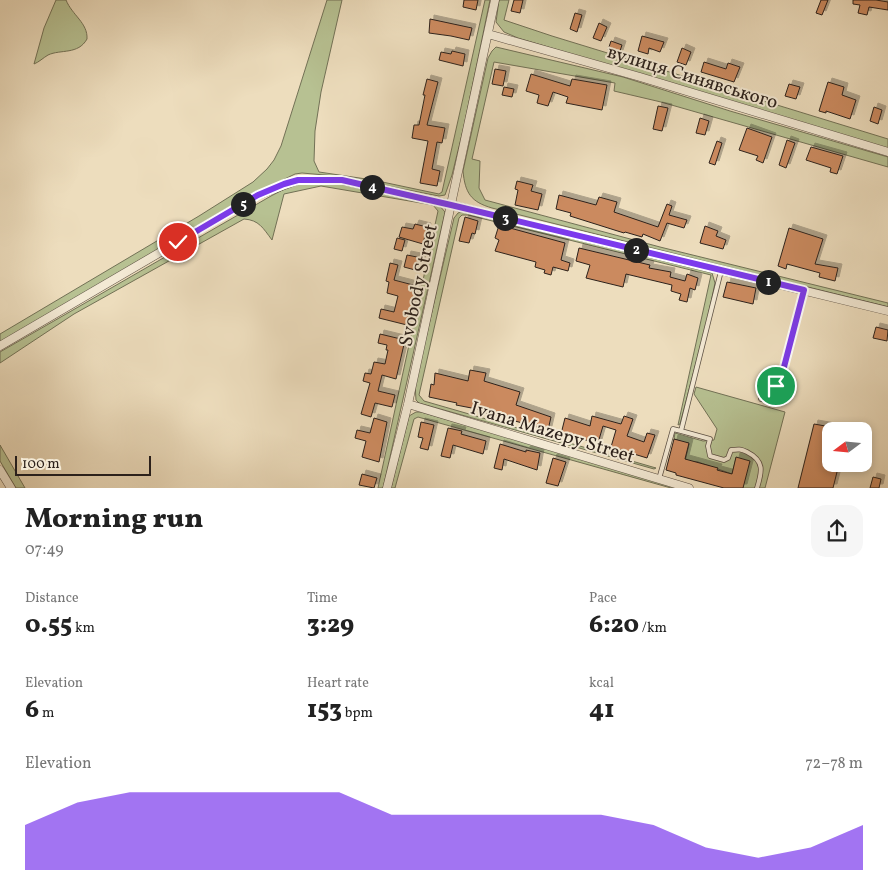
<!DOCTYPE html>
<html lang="en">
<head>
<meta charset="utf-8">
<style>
	:root { --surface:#fff; --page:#f6f6f6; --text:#222; --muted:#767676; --accent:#7c3aed }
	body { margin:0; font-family:Vollkorn,serif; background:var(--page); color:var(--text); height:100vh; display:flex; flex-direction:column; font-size:19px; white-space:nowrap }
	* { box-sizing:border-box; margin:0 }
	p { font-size:16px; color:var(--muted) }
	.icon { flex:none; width:28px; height:28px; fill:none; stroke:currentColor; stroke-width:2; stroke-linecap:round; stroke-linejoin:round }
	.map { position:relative; height:488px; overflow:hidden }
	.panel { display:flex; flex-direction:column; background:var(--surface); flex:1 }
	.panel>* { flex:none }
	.needle { width:32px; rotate:254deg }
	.controls { position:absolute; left:822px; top:422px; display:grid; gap:10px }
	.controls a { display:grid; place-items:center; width:50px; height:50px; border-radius:10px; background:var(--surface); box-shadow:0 2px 8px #0003; font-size:25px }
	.scale { position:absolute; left:15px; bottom:12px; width:136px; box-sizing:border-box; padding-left:5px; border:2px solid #2c211b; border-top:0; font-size:14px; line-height:18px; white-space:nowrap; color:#2c211b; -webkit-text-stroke:4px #f3e9d4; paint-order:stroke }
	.pin { position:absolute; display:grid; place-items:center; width:42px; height:42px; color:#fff; margin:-21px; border:2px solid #fff; border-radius:50%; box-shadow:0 1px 5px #0007 }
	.km { position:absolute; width:25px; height:25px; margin:-12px; border-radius:50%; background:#222; color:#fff; font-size:14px; line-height:25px; text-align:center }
	.round { display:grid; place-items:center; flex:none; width:52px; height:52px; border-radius:15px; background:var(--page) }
	.head { display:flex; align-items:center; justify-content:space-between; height:85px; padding:0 25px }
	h1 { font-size:28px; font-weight:800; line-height:38px }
	.stats { display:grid; grid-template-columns:repeat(3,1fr); gap:8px; height:85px; padding:5px 25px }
	.stats div { display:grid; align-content:center }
	.stats b { font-size:25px; font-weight:800 }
	.stats small { font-size:14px; font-weight:400 }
	.stats p { font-size:14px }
	.chart { height:140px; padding:10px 25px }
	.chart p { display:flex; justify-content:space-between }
	.chart svg { width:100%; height:90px; margin-top:5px; fill:var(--accent); opacity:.7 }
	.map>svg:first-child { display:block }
	.green { fill:#b7c192; stroke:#727156 }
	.building { fill:#cb8a5f; stroke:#2c211b; filter:url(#shadow) }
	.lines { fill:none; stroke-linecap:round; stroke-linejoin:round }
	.service-casing { stroke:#5c5044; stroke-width:5.5 }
	.minor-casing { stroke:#5c5044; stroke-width:9 }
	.service { stroke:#f3e9d4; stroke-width:4 }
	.minor { stroke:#f3e9d4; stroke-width:8 }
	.route-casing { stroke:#fff; stroke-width:10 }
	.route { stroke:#7c3aed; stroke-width:6 }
	.labels { text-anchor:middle; stroke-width:4; stroke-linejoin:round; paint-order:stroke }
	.street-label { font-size:19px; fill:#2c211b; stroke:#f3e9d4 }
</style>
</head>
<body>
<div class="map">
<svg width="888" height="488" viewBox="0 0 888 488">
	<defs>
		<filter id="shadow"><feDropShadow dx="4" dy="-4" stdDeviation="0" flood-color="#0004"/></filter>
	</defs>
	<rect width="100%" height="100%" fill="#edddbd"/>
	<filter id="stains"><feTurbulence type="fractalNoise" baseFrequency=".004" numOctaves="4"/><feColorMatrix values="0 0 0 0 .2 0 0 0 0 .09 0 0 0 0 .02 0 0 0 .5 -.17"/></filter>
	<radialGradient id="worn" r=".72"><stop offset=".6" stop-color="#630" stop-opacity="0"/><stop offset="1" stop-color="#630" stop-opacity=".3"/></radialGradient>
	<path class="green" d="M 56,0 L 66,0 C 72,15 88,23 87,39 C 78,55 61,49 48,55 C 43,58 39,62 34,64 L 44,28 Z
		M 327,0 L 342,0 L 321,92 L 315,131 L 314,161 L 319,172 L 373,180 L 439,194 L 442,192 L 485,0 L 490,0 L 464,126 L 452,175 L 445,195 L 439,196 L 336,176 L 302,173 L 295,174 L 256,193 L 0,342 L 0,334 L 199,216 L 253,182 L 267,169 L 274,160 L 281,146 Z
		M 499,0 L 509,0 L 504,20 L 552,36 L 888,139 L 888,149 L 518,38 L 504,32 L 496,22 Z
		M 496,47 L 623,77 L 730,111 L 888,157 L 888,167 L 661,102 L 614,91 L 615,83 L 494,62 L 472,159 L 480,161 L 479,188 L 485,200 L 660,247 L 888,303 L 888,307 L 492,208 C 471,202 465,193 463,171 L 488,58 L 492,51 Z
		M 314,182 L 339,184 L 434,202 L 439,205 L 445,212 L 383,488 L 378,488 L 438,211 L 433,205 L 321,186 L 284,194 L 272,240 C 263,228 259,220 244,219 L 74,314 L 0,363 L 0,352 L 271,196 L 294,184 Z
		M 463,211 L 712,273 L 715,283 L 707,321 L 680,424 L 678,425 L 711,275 L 468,215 L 462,215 L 459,218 L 419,395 L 424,401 L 656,468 L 654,469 L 419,403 L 416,400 L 415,384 L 454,218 L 458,213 Z
		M 696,387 L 785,412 L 765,488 L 743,488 L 736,458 L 732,474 L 698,462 L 685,461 L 689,444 L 674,439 L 675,433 L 703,441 L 714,440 L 717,429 L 694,394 Z
		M 416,412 L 421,412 L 683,488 L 671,488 L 418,417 L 414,419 L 395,488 L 391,488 L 409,416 Z
		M 0,445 L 25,488 L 16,488 L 0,461 Z"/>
	<path class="building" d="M 464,0 L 478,0 L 476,10 L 463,7 Z
		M 514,0 L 523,0 L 520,13 L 511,11 Z
		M 821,0 L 828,0 L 822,15 L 816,13 Z
		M 853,0 L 876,0 L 888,2 L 888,10 L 869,7 L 867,15 L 858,13 L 860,5 L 853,4 Z
		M 575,13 L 582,15 L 577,32 L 570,29 Z
		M 430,19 L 472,28 L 469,40 L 451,36 L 429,33 Z
		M 599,23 L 607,27 L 601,41 L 593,38 Z
		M 642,36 L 664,42 L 660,52 L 649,48 L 648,54 L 638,51 Z
		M 611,41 L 622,45 L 619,54 L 608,50 Z
		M 682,48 L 691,52 L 686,65 L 677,62 Z
		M 452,51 L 465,54 L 463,66 L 439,60 L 441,52 L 451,54 Z
		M 704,62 L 726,69 L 728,63 L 740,67 L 734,82 L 701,72 Z
		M 495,69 L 506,71 L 503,86 L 492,84 Z
		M 531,74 L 570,86 L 572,79 L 607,85 L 602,110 L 566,103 L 568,97 L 553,92 L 548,106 L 537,103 L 539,95 L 526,91 Z
		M 427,79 L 438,82 L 427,125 L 445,128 L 442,143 L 437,142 L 432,169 L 440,171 L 437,186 L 420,183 L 428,141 L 412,138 L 414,125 L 419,125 L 425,95 L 423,95 Z
		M 828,82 L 844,87 L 842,95 L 856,100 L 850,119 L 826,111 L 826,113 L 819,111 Z
		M 789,84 L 800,87 L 796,99 L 785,96 Z
		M 504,87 L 514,89 L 512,97 L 502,95 Z
		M 658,106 L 668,108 L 662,131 L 653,129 Z
		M 874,107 L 882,110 L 878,124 L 870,121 Z
		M 700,118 L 709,121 L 705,135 L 696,133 Z
		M 747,128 L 772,137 L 763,163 L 756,160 L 758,156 L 739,150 Z
		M 787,140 L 795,143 L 786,168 L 779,165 Z
		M 717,141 L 722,143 L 715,165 L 709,163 Z
		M 811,147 L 843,156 L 837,174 L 830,172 L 831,168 L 806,160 Z
		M 517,181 L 533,185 L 531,191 L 542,194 L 538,210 L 515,205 L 518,190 L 515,189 Z
		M 559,195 L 596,205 L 599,197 L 617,202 L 614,212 L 658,227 L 667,204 L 672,206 L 669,215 L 687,220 L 684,228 L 667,223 L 660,241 L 643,234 L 642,237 L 625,232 L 624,233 L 570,216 L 571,213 L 556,209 Z
		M 465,217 L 478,221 L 475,234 L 472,233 L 469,243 L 459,241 Z
		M 415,224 L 427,227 L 423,244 L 399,237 L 402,227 L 413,229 Z
		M 499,225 L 565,243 L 561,260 L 570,263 L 568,271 L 553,267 L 551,275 L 544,273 L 545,270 L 535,267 L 536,262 L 495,251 L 499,240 L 495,238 Z
		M 705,226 L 718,231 L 716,236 L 726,240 L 723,249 L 700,243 Z
		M 789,228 L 823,239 L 815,264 L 838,268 L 835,281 L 819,277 L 820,273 L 787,264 L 786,269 L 778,266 Z
		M 397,238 L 405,240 L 402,251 L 394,249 Z
		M 579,248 L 650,265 L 649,268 L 671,272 L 670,277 L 685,281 L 687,274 L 698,278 L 695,290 L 690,288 L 687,302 L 679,300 L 681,294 L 671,291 L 672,285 L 626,274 L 623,287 L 586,278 L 590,265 L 576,261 Z
		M 407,255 L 422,258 L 419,271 L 404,267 Z
		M 390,263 L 398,265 L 394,280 L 417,286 L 407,325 L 379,318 L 381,309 L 394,312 L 398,296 L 387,293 L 389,282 L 386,281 Z
		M 727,282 L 756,288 L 753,304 L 723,297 Z
		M 876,327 L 888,330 L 887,341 L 873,338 Z
		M 380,334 L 405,340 L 396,379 L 382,375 L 378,391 L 395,395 L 392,407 L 375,403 L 371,417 L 361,414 L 370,383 L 363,381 L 365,373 L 371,374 L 374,362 L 385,364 L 388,350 L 386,350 L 387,345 L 378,343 Z
		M 470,370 L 486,373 L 484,381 L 520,392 L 516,405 L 551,417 L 548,430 L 482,412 L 482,410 L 456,405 L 457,403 L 429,397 L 431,384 L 434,385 L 435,373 L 468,381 Z
		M 592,416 L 621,424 L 624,416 L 633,419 L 627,436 L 644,442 L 647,433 L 655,435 L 647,458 L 611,447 L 616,430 L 603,426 L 598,443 L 561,434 L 565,418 L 590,426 Z
		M 374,418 L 387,422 L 379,462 L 362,457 L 366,441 L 355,438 L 357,430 L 370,433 Z
		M 421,422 L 434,425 L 428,450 L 420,448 L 423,438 L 418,437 Z
		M 814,424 L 831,427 L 831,464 L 839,464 L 833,488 L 798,488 Z
		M 448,428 L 462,431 L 461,434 L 486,441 L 483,454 L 453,445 L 450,458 L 441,456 Z
		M 674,439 L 689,443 L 685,459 L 718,468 L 717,470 L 732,474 L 736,457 L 750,461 L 743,488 L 724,488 L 676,475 L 676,473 L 666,470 Z
		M 500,444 L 526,452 L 526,450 L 540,453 L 537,470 L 504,459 L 502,470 L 494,468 Z
		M 553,458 L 566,462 L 558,486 L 546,483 Z
		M 362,474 L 377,478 L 374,488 L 359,485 Z
		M 873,477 L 881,479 L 879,488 L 870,488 Z"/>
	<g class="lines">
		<g class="service-casing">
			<path id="service" d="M 761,399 C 767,396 772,392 776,386 C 789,366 798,315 803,291
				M 681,431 L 710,439 L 708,446 L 710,456 L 724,460 L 728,458 L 731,450 C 739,449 741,449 747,452 C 765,461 762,472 757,488
				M 659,479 L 673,429 L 681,431 L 721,271"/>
		</g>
		<g class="minor-casing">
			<path id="minor" d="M 488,34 L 640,77 L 888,152
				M 0,346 L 258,195 L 298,180 L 342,180 L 451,205 L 888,311
				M 408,404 L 689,488
				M 0,470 L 11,488
				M 387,488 L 408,404 L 495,0"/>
		</g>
		<use href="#service" class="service"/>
		<use href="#minor" class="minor"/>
	</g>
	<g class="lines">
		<g class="route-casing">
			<path id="route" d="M 178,242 L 258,195 L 284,184 L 298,180 L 342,180 L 451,205 L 804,290 L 784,367 L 776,386"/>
		</g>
		<use href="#route" class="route"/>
	</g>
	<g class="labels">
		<g class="street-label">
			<text transform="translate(693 76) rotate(17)" y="7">вулиця Синявського</text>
			<text transform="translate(417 285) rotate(-78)" y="7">Svobody Street</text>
			<text transform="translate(553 431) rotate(17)" y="7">Ivana Mazepy Street</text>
		</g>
	</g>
	<rect width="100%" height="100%" filter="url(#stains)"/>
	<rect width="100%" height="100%" fill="url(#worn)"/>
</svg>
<div class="controls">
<a><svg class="needle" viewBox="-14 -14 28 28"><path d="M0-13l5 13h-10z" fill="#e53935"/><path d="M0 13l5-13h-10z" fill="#767676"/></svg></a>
</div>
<div class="scale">100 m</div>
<div class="pin" style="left:776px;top:386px;background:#1e9e55"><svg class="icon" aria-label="arrive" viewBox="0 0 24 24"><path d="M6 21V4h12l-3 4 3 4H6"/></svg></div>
<div class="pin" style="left:178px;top:242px;background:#d93025"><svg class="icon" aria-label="check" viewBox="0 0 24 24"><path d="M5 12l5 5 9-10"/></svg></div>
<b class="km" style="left:768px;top:282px">1</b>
<b class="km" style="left:636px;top:250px">2</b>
<b class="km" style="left:505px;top:218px">3</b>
<b class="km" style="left:372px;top:187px">4</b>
<b class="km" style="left:243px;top:204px">5</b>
</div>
<section class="panel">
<div class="head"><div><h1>Morning run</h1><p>07:49</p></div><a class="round"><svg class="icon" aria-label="share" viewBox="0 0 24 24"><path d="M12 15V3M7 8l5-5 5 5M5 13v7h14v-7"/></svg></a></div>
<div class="stats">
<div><p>Distance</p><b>0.55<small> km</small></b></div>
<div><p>Time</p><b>3:29</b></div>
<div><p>Pace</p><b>6:20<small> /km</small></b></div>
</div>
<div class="stats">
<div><p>Elevation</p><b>6<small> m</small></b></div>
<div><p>Heart rate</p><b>153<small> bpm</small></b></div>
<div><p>kcal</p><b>41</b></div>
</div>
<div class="chart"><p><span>Elevation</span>72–78 m</p>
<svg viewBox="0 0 160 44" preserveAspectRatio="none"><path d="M0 44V22L10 11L20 6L30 6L40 6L50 6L60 6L70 17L80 17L90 17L100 17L110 17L120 22L130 33L140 38L150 33L160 22V44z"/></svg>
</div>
</section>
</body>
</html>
